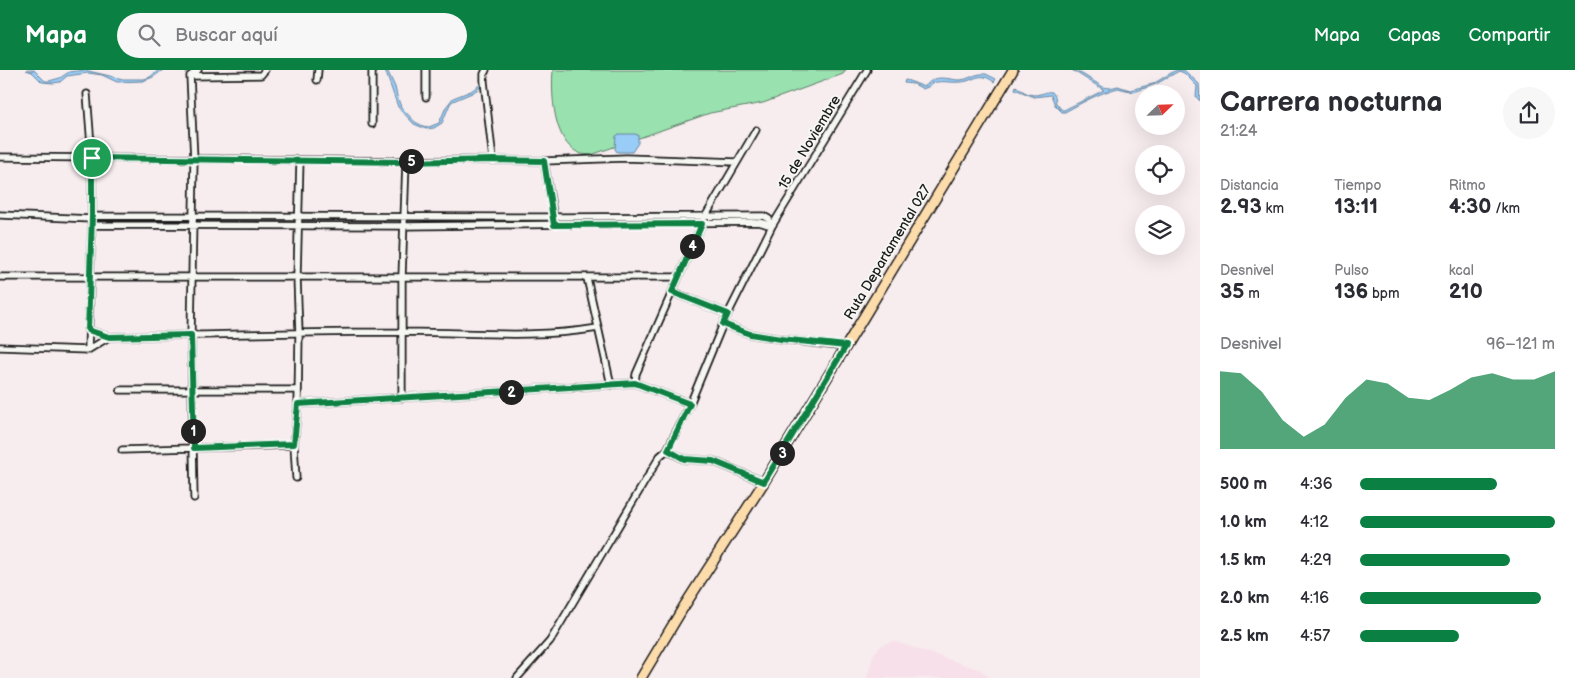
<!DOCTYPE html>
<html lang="es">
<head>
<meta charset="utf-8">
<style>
	:root { --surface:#fff; --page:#f7f7f7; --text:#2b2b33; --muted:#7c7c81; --accent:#0b8043 }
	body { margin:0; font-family:"Balsamiq Sans",sans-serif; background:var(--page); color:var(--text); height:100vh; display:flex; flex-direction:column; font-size:19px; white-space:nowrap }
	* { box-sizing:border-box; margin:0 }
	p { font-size:16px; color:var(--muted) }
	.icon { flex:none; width:28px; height:28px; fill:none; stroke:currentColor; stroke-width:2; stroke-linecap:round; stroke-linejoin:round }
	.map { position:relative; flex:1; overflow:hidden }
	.drawer { display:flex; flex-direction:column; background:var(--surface); width:375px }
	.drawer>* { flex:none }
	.needle { width:32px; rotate:67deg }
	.fabs { position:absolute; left:1135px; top:15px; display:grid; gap:10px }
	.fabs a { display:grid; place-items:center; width:50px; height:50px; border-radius:50%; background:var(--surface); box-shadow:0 5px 20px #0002; font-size:25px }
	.pin { position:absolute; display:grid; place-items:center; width:42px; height:42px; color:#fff; margin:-21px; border:2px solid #fff; border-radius:50%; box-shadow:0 1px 5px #0007 }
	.km { position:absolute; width:25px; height:25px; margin:-12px; border-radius:50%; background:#222; color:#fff; font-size:14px; line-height:25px; text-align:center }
	.round { display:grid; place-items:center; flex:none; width:52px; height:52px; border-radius:26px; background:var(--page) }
	.headline { display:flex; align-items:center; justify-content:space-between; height:85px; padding:0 20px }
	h1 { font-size:28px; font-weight:700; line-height:38px }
	.stats { display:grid; grid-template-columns:repeat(3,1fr); gap:8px; height:85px; padding:5px 20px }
	.stats div { display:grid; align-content:center }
	.stats b { font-size:21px; font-weight:700 }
	.stats small { font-size:14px; font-weight:400 }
	.stats p { font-size:14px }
	.chart { height:140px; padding:10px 20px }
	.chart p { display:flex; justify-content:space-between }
	.chart svg { width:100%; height:90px; margin-top:5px; fill:var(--accent); opacity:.7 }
	ul { padding:0 20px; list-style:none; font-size:16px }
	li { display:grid; grid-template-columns:80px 60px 1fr; align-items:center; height:38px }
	li i { height:12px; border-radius:6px; background:var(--accent) }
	header { display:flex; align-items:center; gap:30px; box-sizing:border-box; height:70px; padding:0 25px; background:var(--accent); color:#fff }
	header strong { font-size:24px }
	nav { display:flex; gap:28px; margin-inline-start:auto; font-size:18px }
	.search { width:350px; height:45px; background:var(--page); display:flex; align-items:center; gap:12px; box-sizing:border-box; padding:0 18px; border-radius:28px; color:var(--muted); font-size:19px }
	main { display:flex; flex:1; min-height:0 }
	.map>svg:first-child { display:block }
	.built { fill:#f8e0ea }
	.green { fill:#99e1af; stroke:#5a7e66 }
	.water { fill:#99ccf6; stroke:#67869f }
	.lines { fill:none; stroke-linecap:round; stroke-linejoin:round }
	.minor-casing { stroke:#1c1c1c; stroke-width:9 }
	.primary-casing { stroke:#1c1c1c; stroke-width:12 }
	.minor { stroke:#f6f6f2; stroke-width:5.5 }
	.primary { stroke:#fddcac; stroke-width:9 }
	.route-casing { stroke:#fff; stroke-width:10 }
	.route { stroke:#0b8043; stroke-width:6 }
	.labels { text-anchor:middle; stroke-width:4; stroke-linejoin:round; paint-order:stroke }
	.street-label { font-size:14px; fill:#1c1c1c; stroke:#f6f6f2 }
</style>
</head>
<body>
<header>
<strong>Mapa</strong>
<div class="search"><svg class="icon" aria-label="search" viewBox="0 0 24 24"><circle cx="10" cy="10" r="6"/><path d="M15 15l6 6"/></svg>Buscar aquí</div>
<nav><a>Mapa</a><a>Capas</a><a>Compartir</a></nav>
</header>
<main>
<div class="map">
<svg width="1200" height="608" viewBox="0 0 1200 608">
	<rect width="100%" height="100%" fill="#f7ecee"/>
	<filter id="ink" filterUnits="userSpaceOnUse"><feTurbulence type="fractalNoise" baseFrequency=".02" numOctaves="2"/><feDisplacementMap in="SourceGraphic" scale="10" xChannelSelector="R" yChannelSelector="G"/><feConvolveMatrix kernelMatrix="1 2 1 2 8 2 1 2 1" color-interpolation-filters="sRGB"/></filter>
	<g filter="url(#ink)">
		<path class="built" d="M 893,571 L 981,600 L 990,608 L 867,608 L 874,583 L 882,575 Z"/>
		<path class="green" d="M 553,0 L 846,0 L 843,4 L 763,33 L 710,43 L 591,85 C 587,84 582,85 579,83 C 553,72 551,23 553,0 Z"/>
		<path class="water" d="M 26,0 L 34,0 L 45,11 L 49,11 L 60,8 L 69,2 L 84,0 L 123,9 L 144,9 L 150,7 L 159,0 L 163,0 L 153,7 L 143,11 L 117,12 L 102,5 L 88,3 L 67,6 L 60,12 L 53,13 L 42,12 L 32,2 Z
			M 385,0 L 387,0 L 395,17 L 397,26 L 401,37 L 415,52 L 423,56 L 429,57 L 439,53 L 446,37 L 453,28 L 471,21 L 481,14 L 481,17 L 472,23 L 453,31 L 450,34 L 442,53 L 434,58 L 426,59 L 414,54 L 398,37 Z
			M 1072,0 L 1082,4 L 1103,17 L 1110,18 L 1118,16 L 1130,20 L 1153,14 L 1176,0 L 1184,0 L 1199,14 L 1200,31 L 1196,27 L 1197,16 L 1184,3 L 1179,1 L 1156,14 L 1134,22 L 1118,18 C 1097,24 1085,31 1065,42 L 1062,42 L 1055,35 L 1051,25 L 1034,27 L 1015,19 L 1016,16 C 1023,22 1031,27 1040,24 C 1046,23 1047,21 1052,22 L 1055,26 L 1056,33 L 1062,40 L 1064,40 L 1104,20 Z
			M 980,4 L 986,4 L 996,9 L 994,12 C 979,0 974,12 960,12 C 949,13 943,10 932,13 L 930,16 L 923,19 L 914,14 L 904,13 L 905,10 C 912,11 919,16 925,16 C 927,15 929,12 931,11 C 939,5 951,10 960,10 C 967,10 973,5 980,4 Z
			M 635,64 L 638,65 L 638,73 L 632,82 L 617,82 L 615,79 L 616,66 L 619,64 Z"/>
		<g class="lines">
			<g class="minor-casing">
				<path id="minor" d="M 372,0 L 372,54
					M 486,0 L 484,4 L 484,11 L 493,90
					M 190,6 L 261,5 L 265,0
					M 317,10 L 318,0
					M 87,24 L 92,88 L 92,146 L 88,280 L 109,267
					M 426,27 L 426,0
					M 0,87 L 406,91 L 493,90 L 544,91 L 554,149
					M 544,91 L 626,88 L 737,92
					M 0,145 L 92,149
					M 92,146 L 554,147 L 764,146 L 769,149 L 772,156
					M 92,155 L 404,156 L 759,152 L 772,156
					M 0,207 L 678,207
					M 587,208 L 611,315
					M 672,222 L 728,244
					M 723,254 L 690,334 L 667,380 L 684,389 L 713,391 L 764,412
					M 88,260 L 109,267 C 207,265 304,262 401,262 C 467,262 533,269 598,258
					M 0,277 L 88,280
					M 846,277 L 781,269 L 750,264 L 723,254 L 772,156 L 867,0
					M 635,313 L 636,304 L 705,147 L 756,60
					M 120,320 L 298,320
					M 402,328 L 402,207 L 406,91
					M 298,334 L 635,313 L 690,334
					M 294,375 L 296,408
					M 122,380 L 294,375 L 298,334 L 299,263 L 297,207 L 300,90
					M 194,428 L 191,265 L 194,89 L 190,6 L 198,0
					M 517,608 L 550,571 L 660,386 L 667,380"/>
			</g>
			<g class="primary-casing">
				<path id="primary" d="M 641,608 L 683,538 L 764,412 L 1013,0"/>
			</g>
			<use href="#minor" class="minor"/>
			<use href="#primary" class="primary"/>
		</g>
	</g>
	<g class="lines" filter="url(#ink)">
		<g class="route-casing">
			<path id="route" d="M 92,88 L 406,92 L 493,90 L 544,91 L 554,155 L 702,154 L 672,222 L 728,244 L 723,254 L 750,264 L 781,269 L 846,276 L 764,412 L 713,391 L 684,389 L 668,380 L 690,334 L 635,313 L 298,334 L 294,374 L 194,378 L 191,265 L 109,267 L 88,260 L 92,146 Z"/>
		</g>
		<use href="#route" class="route"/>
	</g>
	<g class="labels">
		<g class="street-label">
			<text transform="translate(809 72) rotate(-59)" y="5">15 de Noviembre</text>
			<text transform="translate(887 182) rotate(-59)" y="5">Ruta Departamental 027</text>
		</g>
	</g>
</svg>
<div class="fabs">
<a><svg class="needle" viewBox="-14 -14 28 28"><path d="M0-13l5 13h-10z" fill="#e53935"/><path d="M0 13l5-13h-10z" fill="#7c7c81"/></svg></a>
<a><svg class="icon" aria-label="locate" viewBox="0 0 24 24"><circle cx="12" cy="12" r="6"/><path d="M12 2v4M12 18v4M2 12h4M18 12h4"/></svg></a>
<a><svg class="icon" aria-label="layers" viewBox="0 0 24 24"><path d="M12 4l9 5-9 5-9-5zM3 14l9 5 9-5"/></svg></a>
</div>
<div class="pin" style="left:92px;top:88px;background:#1e9e55"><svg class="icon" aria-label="arrive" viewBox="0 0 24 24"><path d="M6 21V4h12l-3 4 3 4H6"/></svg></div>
<b class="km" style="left:193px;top:361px">1</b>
<b class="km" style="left:511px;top:322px">2</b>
<b class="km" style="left:782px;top:383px">3</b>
<b class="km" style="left:692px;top:176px">4</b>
<b class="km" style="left:411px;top:91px">5</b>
</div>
<section class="drawer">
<div class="headline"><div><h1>Carrera nocturna</h1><p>21:24</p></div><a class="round"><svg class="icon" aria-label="share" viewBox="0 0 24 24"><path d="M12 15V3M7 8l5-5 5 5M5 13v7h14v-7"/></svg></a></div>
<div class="stats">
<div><p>Distancia</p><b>2.93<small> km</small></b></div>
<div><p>Tiempo</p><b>13:11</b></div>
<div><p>Ritmo</p><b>4:30<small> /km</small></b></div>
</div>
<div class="stats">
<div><p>Desnivel</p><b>35<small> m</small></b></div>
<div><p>Pulso</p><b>136<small> bpm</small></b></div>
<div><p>kcal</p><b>210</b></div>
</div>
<div class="chart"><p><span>Desnivel</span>96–121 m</p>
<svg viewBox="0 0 160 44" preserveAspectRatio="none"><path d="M0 44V6L10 7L20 16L30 30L40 38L50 32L60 19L70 10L80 12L90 19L100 20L110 15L120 9L130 7L140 10L150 10L160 6V44z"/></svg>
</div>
<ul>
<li><b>500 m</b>4:36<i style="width:70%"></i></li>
<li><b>1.0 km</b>4:12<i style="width:100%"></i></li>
<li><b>1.5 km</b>4:29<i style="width:77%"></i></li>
<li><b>2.0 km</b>4:16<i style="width:93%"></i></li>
<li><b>2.5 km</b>4:57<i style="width:51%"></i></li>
</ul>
</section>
</main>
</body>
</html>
